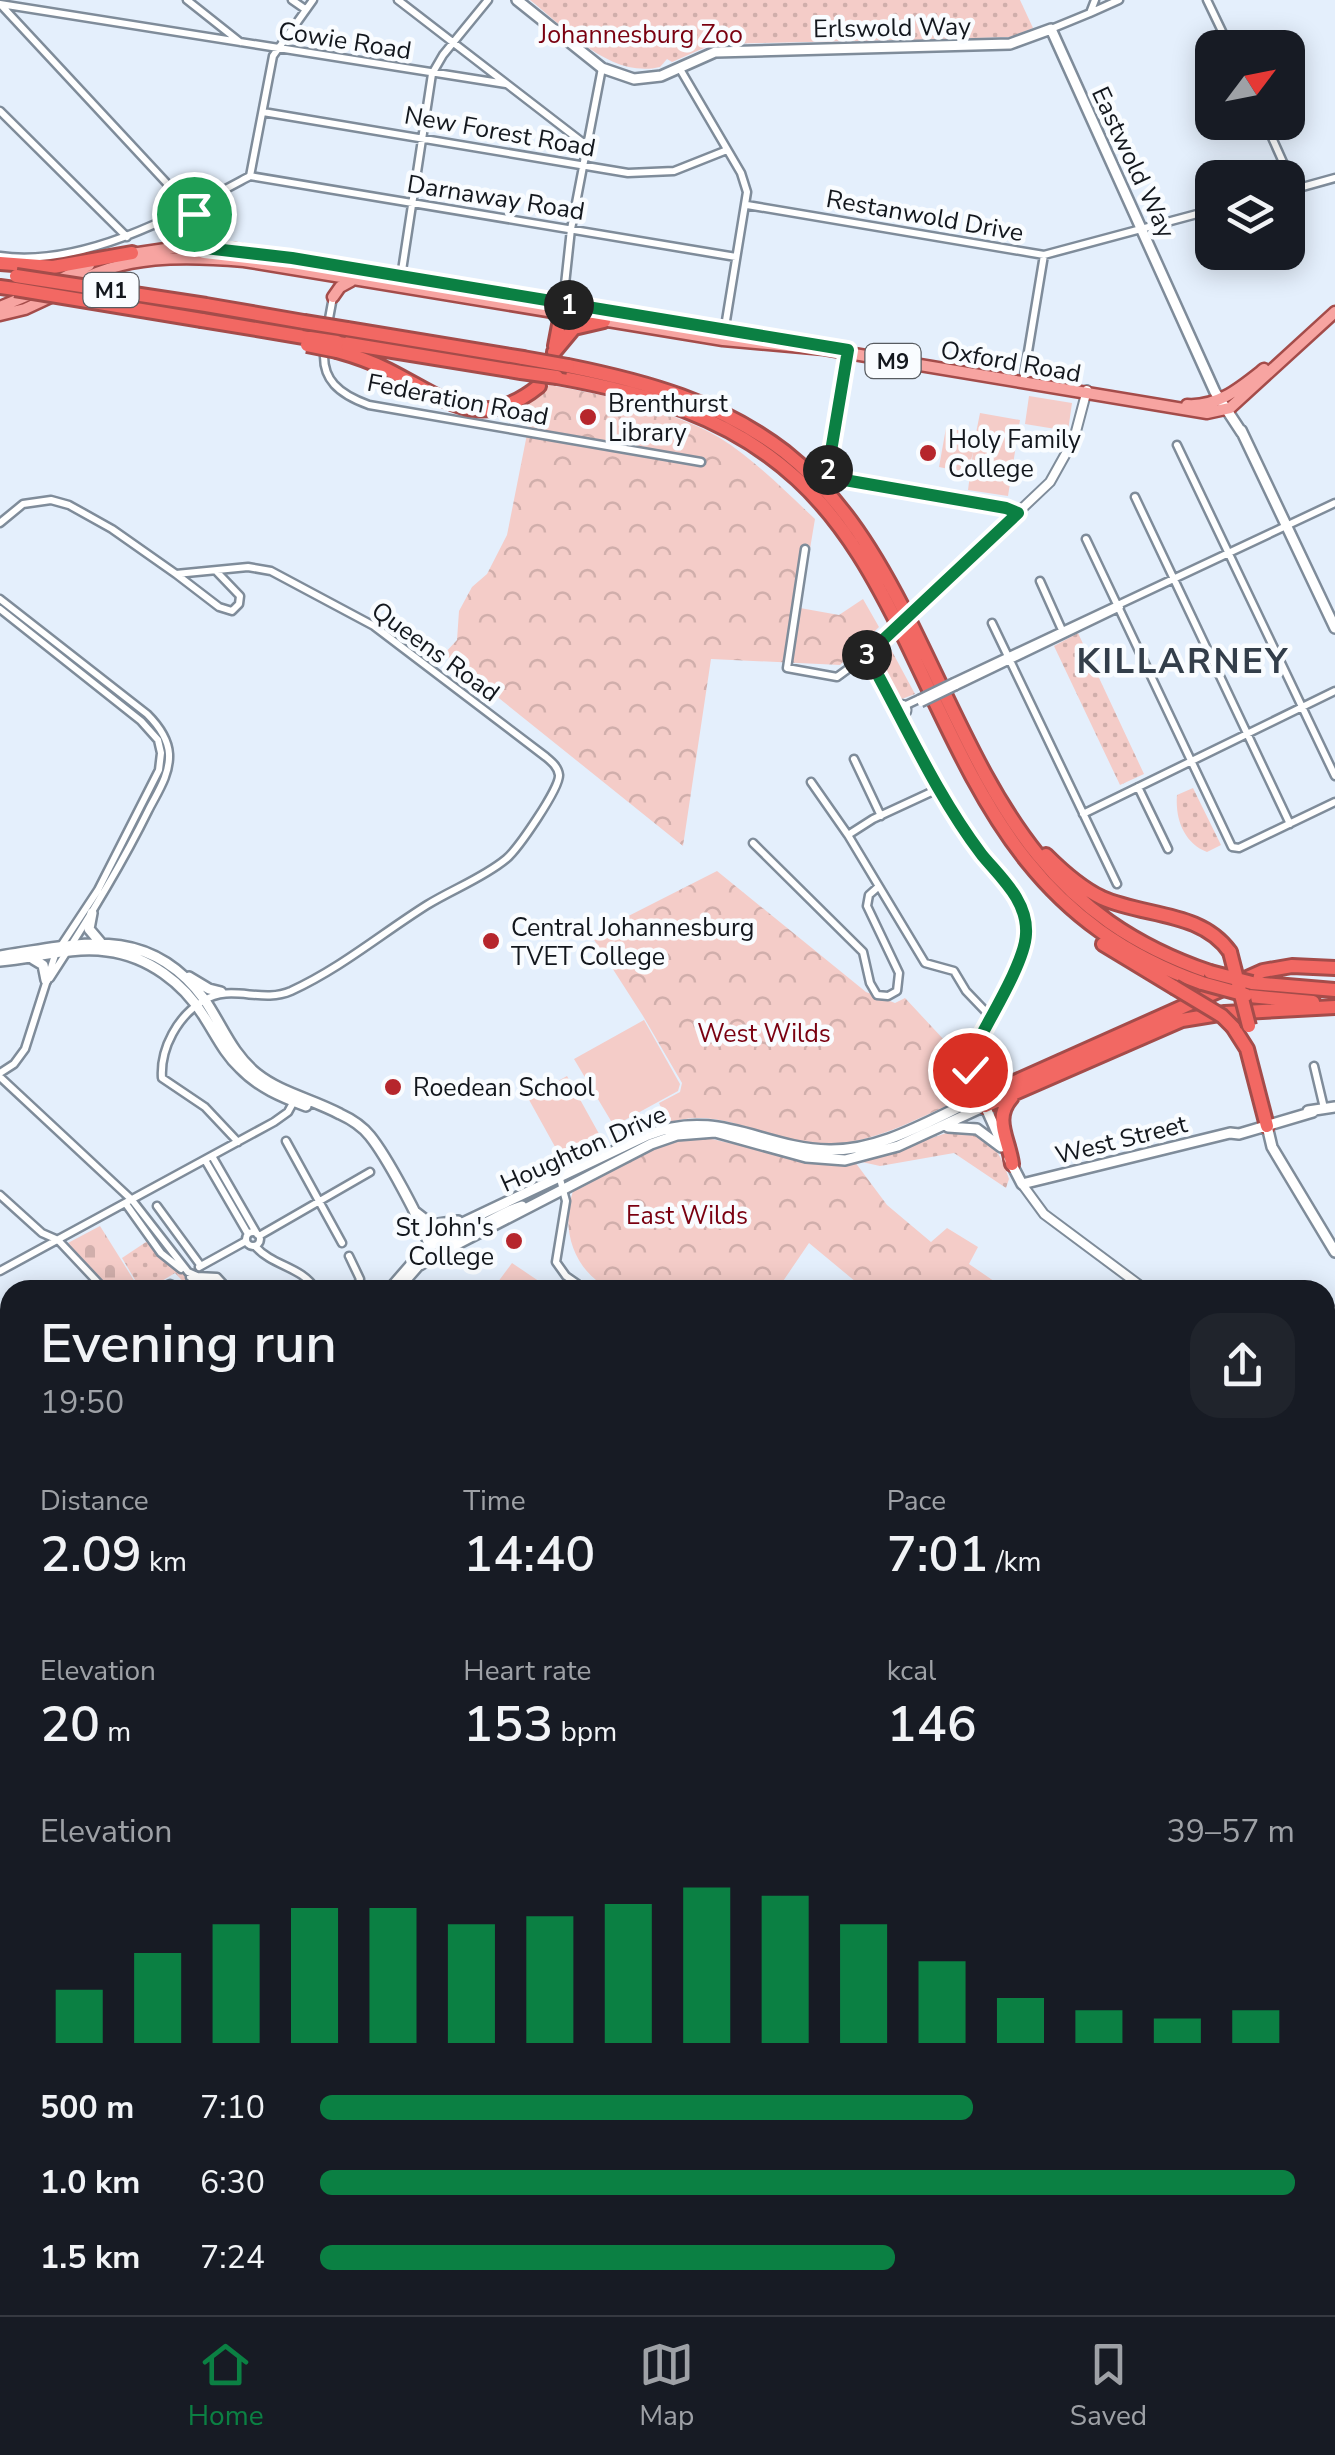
<!DOCTYPE html>
<html lang="en">
<head>
<meta charset="utf-8">
<style>
	:root { --surface:#171b24; --page:#20242c; --text:#f1f3f6; --muted:#9ea1a6; --line:#363941; --accent:#0b8043 }
	body { margin:0; font-family:"Nunito Sans",sans-serif; background:var(--page); color:var(--text); height:100vh; display:flex; flex-direction:column; font-size:38px; white-space:nowrap }
	* { box-sizing:border-box; margin:0 }
	p { font-size:32px; color:var(--muted) }
	.icon { flex:none; width:55px; height:55px; fill:none; stroke:currentColor; stroke-width:2; stroke-linecap:round; stroke-linejoin:round }
	.map { position:relative; flex:1; overflow:hidden }
	.details { position:absolute; left:0px; top:1280px; width:1335px; height:1035px; display:flex; flex-direction:column; background:var(--surface); border-radius:30px 30px 0 0; box-shadow:0 5px 25px #0003 }
	.details>* { flex:none }
	.needle { width:65px; rotate:58deg }
	.fabs { position:absolute; left:1195px; top:30px; display:grid; gap:20px }
	.fabs a { display:grid; place-items:center; width:110px; height:110px; border-radius:20px; background:var(--surface); box-shadow:0 5px 25px #0003; font-size:50px }
	.pin { position:absolute; display:grid; place-items:center; width:85px; height:85px; color:#fff; margin:-42px; border:5px solid #fff; border-radius:50%; box-shadow:0 2px 10px #0007 }
	.km { position:absolute; width:50px; height:50px; margin:-25px; border-radius:50%; background:#222; color:#fff; font-size:28px; line-height:50px; text-align:center }
	.round { display:grid; place-items:center; flex:none; width:105px; height:105px; border-radius:30px; background:var(--page) }
	.head { display:flex; align-items:center; justify-content:space-between; height:170px; padding:0 40px }
	h1 { font-size:55px; font-weight:600; line-height:75px }
	.metrics { display:grid; grid-template-columns:repeat(3,1fr); gap:15px; height:170px; padding:10px 40px }
	.metrics div { display:grid; align-content:center }
	.metrics b { font-size:50px; font-weight:600 }
	.metrics small { font-size:28px; font-weight:400 }
	.metrics p { font-size:28px }
	.chart { height:280px; padding:20px 40px }
	.chart p { display:flex; justify-content:space-between }
	.chart svg { width:100%; height:180px; margin-top:10px; stroke:var(--accent); stroke-width:6 }
	ul { padding:0 40px; list-style:none; font-size:32px }
	li { display:grid; grid-template-columns:160px 120px 1fr; align-items:center; height:75px }
	li i { height:25px; border-radius:12px; background:var(--accent) }
	.tabs { display:flex; justify-content:space-around; align-items:center; height:140px; border-top:2px solid var(--line); background:var(--surface); font-size:28px; color:var(--muted) }
	.tabs a { display:grid; justify-items:center; gap:5px }
	.tabs .active { color:var(--accent) }
	.map>svg:first-child { display:block }
	.green { fill:url(#green-dots) }
	.forest { fill:url(#forest-crowns) }
	.cemetery { fill:url(#cemetery-stones) }
	.pitch { fill:#f4ccc8 }
	.lines { fill:none; stroke-linecap:round; stroke-linejoin:round }
	.minor-casing { stroke:#7f8c9a; stroke-width:11 }
	.tertiary-casing { stroke:#7f8c9a; stroke-width:12 }
	.secondary-casing { stroke:#7f8c9a; stroke-width:14 }
	.primary-casing { stroke:#a44c4a; stroke-width:15 }
	.motorway-casing { stroke:#a44c4a; stroke-width:18 }
	.minor { stroke:#fff; stroke-width:6 }
	.tertiary { stroke:#fff; stroke-width:8 }
	.secondary { stroke:#fff; stroke-width:9 }
	.primary { stroke:#f7a4a1; stroke-width:10 }
	.motorway { stroke:#f26863; stroke-width:12 }
	.minor-bridge-casing { stroke:#7f8c9a; stroke-width:11; stroke-linecap:butt }
	.tertiary-bridge-casing { stroke:#7f8c9a; stroke-width:12; stroke-linecap:butt }
	.motorway-bridge-casing { stroke:#a44c4a; stroke-width:18; stroke-linecap:butt }
	.minor-bridge { stroke:#fff; stroke-width:6 }
	.tertiary-bridge { stroke:#fff; stroke-width:8 }
	.motorway-bridge { stroke:#f26863; stroke-width:12 }
	.route-casing { stroke:#fff; stroke-width:20 }
	.route { stroke:#0b8043; stroke-width:12 }
	.poi-dot { fill:#b6262c; stroke:#f9fcff; stroke-width:4 }
	.labels { text-anchor:middle; stroke-width:9; stroke-linejoin:round; paint-order:stroke }
	.shield { fill:#f9fcff; stroke:#585c61; stroke-width:2.5 }
	.shield-label { font-size:22px; font-weight:bold; fill:#13171d }
	.street-label { font-size:25px; fill:#13171d; stroke:#f9fcff }
	.park-label { font-size:25px; fill:#7a0010; stroke:#f9fcff }
	.poi-label { font-size:25px; fill:#13171d; stroke:#f9fcff; text-anchor:start }
	.district-label { font-size:35px; font-weight:bold; letter-spacing:2.5px; fill:#333e4a; stroke:#f9fcff }
</style>
</head>
<body>
<div class="map">
<svg width="1335" height="2315" viewBox="0 0 1335 2315">
	<defs>
		<pattern id="green-dots" width="8" height="8" patternUnits="userSpaceOnUse" patternTransform="scale(2.5)"><rect width="8" height="8" fill="#f4ccc8"/><path d="M2 2h.1M6 6h.1" fill="none" stroke="#d0aeab" stroke-width="1.8" stroke-linecap="round"/></pattern>
		<pattern id="forest-crowns" width="20" height="18" patternUnits="userSpaceOnUse" patternTransform="scale(2.5)"><rect width="20" height="18" fill="#f4ccc8"/><path d="M2 6a3 3 0 1 1 6 0M12 15a3 3 0 1 1 6 0" fill="none" stroke="#d0aeab"/></pattern>
		<pattern id="cemetery-stones" width="16" height="16" patternUnits="userSpaceOnUse" patternTransform="scale(2.5)"><rect width="16" height="16" fill="#f4ccc8"/><path d="M2 7V4a2 2 0 0 1 4 0v3zM10 15v-3a2 2 0 0 1 4 0v3z" fill="#d0aeab"/></pattern>
	</defs>
	<rect width="100%" height="100%" fill="#e4effc"/>
	<path class="green" d="M 530,0 L 1020,0 L 1033,28 L 1010,37 L 907,40 L 900,36 L 899,40 L 713,44 L 672,62 L 667,59 L 660,67 C 610,79 567,29 530,0 Z
		M 1078,633 L 1144,774 L 1120,785 L 1054,646 Z
		M 888,644 L 915,694 L 899,700 L 875,656 Z
		M 1193,788 L 1221,845 L 1207,852 C 1184,843 1175,819 1177,795 Z
		M 952,1131 C 987,1132 999,1147 1009,1179 L 1006,1188 L 954,1153 L 880,1166 L 862,1162 Z
		M 149,1240 L 190,1279 L 217,1284 L 223,1290 L 191,1290 L 175,1273 L 147,1290 L 141,1290 L 122,1258 Z"/>
	<path class="forest" d="M 549,385 C 599,393 677,412 720,438 C 755,460 785,491 815,519 L 800,608 L 839,615 L 863,599 L 879,627 L 840,665 L 711,659 L 683,846 L 444,654 L 457,640 L 459,611 L 472,587 L 487,574 L 507,535 L 531,414 L 529,403 Z
		M 717,871 L 866,992 L 895,1003 L 905,998 L 960,1057 L 968,1093 L 958,1101 C 913,1120 870,1146 819,1144 C 767,1142 721,1105 668,1123 L 659,1103 L 680,1092 L 682,1083 L 643,1016 L 591,935 Z
		M 703,1137 L 799,1159 L 855,1162 L 887,1205 L 931,1242 L 947,1228 L 978,1247 L 969,1264 L 1007,1290 L 875,1290 L 856,1282 L 809,1243 L 777,1290 L 611,1290 C 574,1271 560,1230 573,1191 C 602,1167 665,1139 703,1137 Z"/>
	<path class="cemetery" d="M 100,1226 L 140,1290 L 110,1290 L 66,1244 Z"/>
	<path class="pitch" d="M 1029,396 L 1072,403 L 1068,431 L 1025,424 Z
		M 980,413 L 1020,420 L 1008,496 L 968,490 L 973,452 L 968,473 L 939,467 L 946,428 L 976,433 Z
		M 644,1020 L 680,1084 L 678,1091 L 614,1126 L 574,1059 Z
		M 567,1076 L 603,1141 L 564,1163 L 528,1098 Z
		M 512,1263 L 552,1290 L 492,1290 Z
		M 762,2305 L 852,2305 L 854,2310 L 845,2315 L 767,2315 Z"/>
	<g class="lines">
		<g class="minor-casing">
			<path id="minor" d="M 187,0 L 240,42
				M 292,0 L 305,9
				M 398,0 L 586,145
				M 1207,0 L 1230,48
				M 0,4 L 506,84
				M 1,5 L 188,206 L 205,248
				M 1090,13 L 1119,0
				M 1051,29 L 1090,13 L 1095,0
				M 680,69 L 741,173 L 747,192 L 724,333
				M 0,111 L 127,237
				M 263,112 L 628,173 L 674,171 L 727,150
				M 1265,122 L 1295,189
				M 250,176 L 736,257
				M 250,176 L 273,56 L 313,0
				M 1288,191 L 1335,178
				M 747,205 L 1044,255 L 1212,210
				M 0,256 C 83,268 179,214 250,176
				M 401,277 L 432,74 L 443,55 L 488,0
				M 563,303 L 571,229 L 602,68
				M 328,324 L 333,297
				M 325,346 C 319,380 341,395 369,405 L 701,462
				M 848,351 L 828,469 L 833,478 L 1006,508 L 1018,513
				M 1023,382 L 1044,255
				M 1177,445 L 1335,776
				M 1135,497 L 1290,824
				M 0,523 L 23,504 L 51,500 L 69,505 L 112,529 L 176,574 L 248,567 L 271,571 L 374,626 L 546,757 C 552,762 558,767 559,775 C 560,788 518,849 506,859 C 483,878 453,889 427,905 C 381,934 341,968 291,991 C 261,1004 231,983 203,1001 C 178,1016 160,1048 162,1078 L 205,1107 L 238,1142
				M 1086,539 L 1232,847 L 1239,848 L 1335,802
				M 805,549 L 787,668 L 837,677 L 867,655
				M 176,574 L 219,607 L 232,611 L 239,604 L 240,596 L 217,572
				M 1040,581 L 1062,630
				M 0,599 L 147,714 C 158,725 168,738 169,754 C 170,775 157,793 148,811 C 119,870 86,923 50,978
				M 0,609 L 141,721 L 158,740 L 161,753 L 159,770 L 98,890 L 55,955 L 25,1049 L 14,1064 L 0,1073
				M 992,623 L 1117,884
				M 954,682 L 1335,503
				M 956,686 L 1120,607
				M 904,706 L 919,699
				M 854,759 L 881,816
				M 811,782 L 848,835 L 925,963 L 954,971 L 966,991 L 990,1016
				M 1138,787 L 1168,849
				M 1083,814 L 1335,691
				M 848,835 L 873,819 L 940,788
				M 753,843 L 863,952 L 870,983 L 877,995 L 888,996 L 897,991 L 899,973 L 867,906 L 869,895 L 878,887
				M 1314,1066 L 1324,1108
				M 0,1077 L 132,1200 L 188,1272 L 197,1276 L 217,1277 L 229,1290
				M 286,1141 L 342,1243
				M 212,1156 L 257,1234
				M 205,1160 L 248,1234
				M 560,1179 L 566,1201 L 556,1262 L 566,1276 L 586,1290
				M 0,1195 L 42,1233 L 58,1240 L 105,1290
				M 126,1204 L 161,1253 L 181,1269
				M 157,1206 L 201,1266
				M246 1239a7 7 0 1 1 14 0a7 7 0 1 1-14 0Z
				M 259,1236 L 370,1172
				M 255,1246 C 273,1267 302,1266 316,1290
				M 349,1256 L 360,1279 L 355,1290
				M 199,1267 L 246,1241
				M 0,1271 L 274,1122 L 288,1112 L 294,1101
				M 190,1277 L 217,1283 L 224,1289
				M 155,1290 L 170,1284 L 184,1290
				M 1325,1316 L 1335,1310
				M 0,1376 L 10,1387
				M 0,1442 L 10,1453
				M 0,1488 L 10,1478
				M 0,1531 L 10,1541
				M 1325,1610 L 1335,1620
				M 0,1619 L 10,1630
				M 0,1705 L 10,1715
				M 0,1795 L 10,1805
				M 0,1883 L 10,1893
				M 0,1883 L 10,1873
				M 1325,1916 L 1335,1928
				M 0,1971 L 10,1982
				M 0,2060 L 10,2070
				M 1325,2072 L 1335,2059
				M 0,2117 L 10,2118
				M 1325,2118 L 1335,2125
				M 0,2199 L 10,2215
				M 1325,2199 L 1335,2206
				M 1325,2275 L 1335,2283
				M 0,2276 L 10,2270
				M 66,2305 L 73,2315
				M 145,2305 L 152,2315
				M 221,2305 L 227,2315
				M 297,2305 L 303,2315
				M 373,2305 L 379,2315
				M 447,2305 L 453,2315
				M 523,2305 L 530,2315
				M 598,2305 L 605,2315
				M 900,2305 L 906,2315
				M 975,2305 L 982,2315
				M 1051,2305 L 1058,2315
				M 1126,2305 L 1132,2315
				M 1203,2305 L 1209,2315
				M 1279,2305 L 1285,2315
				M 198,2315 L 214,2305
				M 460,2315 L 475,2305
				M 914,2315 L 939,2305
				M 1102,2315 L 1118,2305"/>
		</g>
		<g class="tertiary-casing">
			<path id="tertiary" d="M 919,606 L 1050,482 L 1074,439 L 1087,390
				M 888,635 L 867,655 L 896,708
				M895.5 710a5.5 5.5 0 1 1 11 0a5.5 5.5 0 1 1-11 0Z
				M 900,716 C 923,762 949,807 979,850 C 993,870 1017,889 1024,913 C 1028,926 1027,939 1022,951 L 969,1060 L 971,1075 L 981,1097
				M 1022,1184 L 1044,1214 L 1146,1290
				M 1325,1525 L 1335,1535
				M 0,1683 L 10,1674
				M 0,2313 L 1,2315"/>
		</g>
		<g class="secondary-casing">
			<path id="secondary" d="M 517,0 L 602,68 L 634,79 L 661,76 L 715,52 L 1010,44 L 1051,29 L 1215,392 L 1242,433
				M 1241,430 L 1335,628
				M 92,913 L 89,929 L 100,942
				M 0,956 C 78,944 148,923 204,999 C 222,1025 231,1053 257,1074 C 281,1093 312,1099 340,1114 C 351,1119 362,1126 370,1136 C 387,1157 420,1219 429,1244
				M 33,959 L 43,965 L 46,980
				M 0,961 C 35,958 72,946 107,951 C 148,956 184,983 205,1018 C 216,1035 225,1054 240,1068 C 258,1087 282,1097 306,1106
				M 189,977 L 209,989 L 221,992
				M 963,1102 L 974,1082
				M 1308,1111 L 1335,1107
				M 1267,1126 L 1272,1147 L 1335,1252
				M 948,1127 L 977,1129 L 1001,1147
				M 1009,1159 L 1022,1184 L 1230,1133 L 1239,1134 L 1313,1112
				M 414,1211 L 432,1225 L 458,1221
				M 429,1244 C 456,1246 494,1214 522,1206
				M 389,1290 L 429,1244 L 454,1227 L 648,1135 C 718,1107 763,1149 829,1150 C 883,1151 933,1118 981,1097 L 1003,1146
				M 397,1290 L 418,1266 L 436,1255 L 651,1144 L 677,1135 L 715,1132 L 806,1157 L 845,1160 L 898,1146 L 985,1106
				M 0,2081 L 10,2074
				M 0,2091 L 10,2084
				M 672,2305 L 679,2315
				M 750,2305 L 757,2315
				M 718,2315 L 733,2305"/>
		</g>
		<g class="primary-casing">
			<path id="primary" d="M 125,255 L 179,247 L 234,249 L 775,338
				M 55,282 L 89,265
				M 70,286 C 123,254 185,256 244,261 L 723,340 L 824,349 L 1207,413 L 1230,408 L 1335,312
				M 333,297 L 340,287 L 351,281
				M 0,307 L 36,292
				M 0,315 L 25,309 L 55,295
				M 1187,405 C 1218,407 1240,388 1264,369
				M 0,1318 L 10,1325
				M 1325,2178 L 1335,2181"/>
		</g>
		<g class="motorway-casing">
			<path id="motorway" d="M 0,263 L 53,267 L 132,253
				M 0,287 L 15,289
				M 206,305 L 304,322
				M 202,320 L 310,338
				M 347,329 L 523,358
				M 337,342 L 521,372
				M 555,346 L 563,304
				M 337,351 C 355,356 372,362 388,370 C 444,398 480,434 539,386
				M 554,352 L 574,328 L 604,321
				M 568,366 C 647,382 720,402 785,452 C 842,497 878,558 910,622 C 988,779 1028,910 1210,972
				M 557,377 C 645,393 729,416 797,479 C 846,524 877,582 906,641 C 981,797 1026,920 1202,983
				M 1046,855 C 1062,871 1081,888 1102,898 C 1145,917 1201,911 1230,952
				M 1103,944 L 1174,987
				M 1252,983 L 1335,990
				M 1249,996 L 1313,1002
				M 1233,1027 L 1247,1049 L 1267,1126
				M 981,1097 L 1263,971 L 1292,966 L 1335,968
				M 985,1106 L 1182,1020 L 1225,1013 L 1335,1007
				M 1012,1164 C 1009,1139 992,1119 1012,1097"/>
		</g>
		<use href="#minor" class="minor"/>
		<use href="#tertiary" class="tertiary"/>
		<use href="#secondary" class="secondary"/>
		<use href="#primary" class="primary"/>
		<use href="#motorway" class="motorway"/>
		<g class="minor-bridge-casing">
			<path id="minor-bridge" d="M 919,699 L 954,682
				M 921,703 L 956,686"/>
		</g>
		<g class="tertiary-bridge-casing">
			<path id="tertiary-bridge" d="M 888,635 L 919,606"/>
		</g>
		<g class="motorway-bridge-casing">
			<path id="motorway-bridge" d="M 16,276 L 206,305
				M 15,289 L 202,320
				M 304,322 L 347,329
				M 310,338 L 337,342
				M 307,345 L 337,351
				M 523,358 L 568,366
				M 521,372 L 557,377
				M 1230,952 L 1249,1026
				M 1210,972 L 1252,983
				M 1202,983 L 1246,995
				M 1174,987 L 1222,1016 L 1233,1027"/>
		</g>
		<use href="#minor-bridge" class="minor-bridge"/>
		<use href="#tertiary-bridge" class="tertiary-bridge"/>
		<use href="#motorway-bridge" class="motorway-bridge"/>
	</g>
	<g class="lines">
		<g class="route-casing">
			<path id="route" d="M 194,214 L 205,248 L 292,258 L 848,350 L 828,469 L 833,478 L 1006,508 L 1018,513 L 867,655 C 904,721 935,793 982,855 C 1001,878 1028,901 1026,934 C 1025,963 986,1024 972,1053 L 970,1070"/>
		</g>
		<use href="#route" class="route"/>
	</g>
	<g class="poi-dot">
		<circle cx="588" cy="417" r="10"/>
		<circle cx="928" cy="453" r="10"/>
		<circle cx="491" cy="941" r="10"/>
		<circle cx="393" cy="1087" r="10"/>
		<circle cx="514" cy="1241" r="10"/>
	</g>
	<g class="labels">
		<g class="shield">
			<rect x="83.5" y="273" width="55" height="34" rx="8"/>
			<rect x="865.5" y="344" width="55" height="34" rx="8"/>
		</g>
		<g class="shield-label">
			<text x="111" y="298">M1</text>
			<text x="893" y="369">M9</text>
		</g>
		<g class="street-label">
			<text transform="translate(892 27) rotate(-1)" y="9">Erlswold Way</text>
			<text transform="translate(345 40) rotate(9)" y="9">Cowie Road</text>
			<text transform="translate(500 131) rotate(10)" y="9">New Forest Road</text>
			<text transform="translate(1134 162) rotate(65)" y="9">Eastwold Way</text>
			<text transform="translate(496 197) rotate(9)" y="9">Darnaway Road</text>
			<text transform="translate(925 215) rotate(10)" y="9">Restanwold Drive</text>
			<text transform="translate(1011 361) rotate(10)" y="9">Oxford Road</text>
			<text transform="translate(458 399) rotate(11)" y="9">Federation Road</text>
			<text transform="translate(436 651) rotate(36)" y="9">Queens Road</text>
			<text transform="translate(1121 1139) rotate(-14)" y="9">West Street</text>
			<text transform="translate(583 1148) rotate(-24)" y="9">Houghton Drive</text>
		</g>
		<g class="park-label">
			<text x="641" y="43">Johannesburg Zoo</text>
			<text x="764" y="1042">West Wilds</text>
			<text x="687" y="1224">East Wilds</text>
		</g>
		<g class="poi-label">
			<text x="608" y="412">Brenthurst<tspan x="608" dy="29">Library</tspan></text>
			<text x="948" y="448">Holy Family<tspan x="948" dy="29">College</tspan></text>
			<text x="511" y="936">Central Johannesburg<tspan x="511" dy="29">TVET College</tspan></text>
			<text x="413" y="1096">Roedean School</text>
			<text x="494" y="1236" text-anchor="end">St John's<tspan x="494" dy="29">College</tspan></text>
		</g>
		<g class="district-label">
			<text x="1183" y="673">KILLARNEY</text>
		</g>
	</g>
</svg>
<div class="fabs">
<a><svg class="needle" viewBox="-14 -14 28 28"><path d="M0-13l5 13h-10z" fill="#e53935"/><path d="M0 13l5-13h-10z" fill="#9ea1a6"/></svg></a>
<a><svg class="icon" aria-label="layers" viewBox="0 0 24 24"><path d="M12 4l9 5-9 5-9-5zM3 14l9 5 9-5"/></svg></a>
</div>
<div class="pin" style="left:194px;top:214px;background:#1e9e55"><svg class="icon" aria-label="arrive" viewBox="0 0 24 24"><path d="M6 21V4h12l-3 4 3 4H6"/></svg></div>
<div class="pin" style="left:970px;top:1070px;background:#d93025"><svg class="icon" aria-label="check" viewBox="0 0 24 24"><path d="M5 12l5 5 9-10"/></svg></div>
<b class="km" style="left:569px;top:305px">1</b>
<b class="km" style="left:828px;top:470px">2</b>
<b class="km" style="left:867px;top:655px">3</b>
<section class="details">
<div class="head"><div><h1>Evening run</h1><p>19:50</p></div><a class="round"><svg class="icon" aria-label="share" viewBox="0 0 24 24"><path d="M12 15V3M7 8l5-5 5 5M5 13v7h14v-7"/></svg></a></div>
<div class="metrics">
<div><p>Distance</p><b>2.09<small> km</small></b></div>
<div><p>Time</p><b>14:40</b></div>
<div><p>Pace</p><b>7:01<small> /km</small></b></div>
</div>
<div class="metrics">
<div><p>Elevation</p><b>20<small> m</small></b></div>
<div><p>Heart rate</p><b>153<small> bpm</small></b></div>
<div><p>kcal</p><b>146</b></div>
</div>
<div class="chart"><p><span>Elevation</span>39–57 m</p>
<svg viewBox="0 0 160 44" preserveAspectRatio="none"><path d="M5 44V31M15 44V22M25 44V15M35 44V11M45 44V11M55 44V15M65 44V13M75 44V10M85 44V6M95 44V8M105 44V15M115 44V24M125 44V33M135 44V36M145 44V38M155 44V36"/></svg>
</div>
<ul>
<li><b>500 m</b>7:10<i style="width:67%"></i></li>
<li><b>1.0 km</b>6:30<i style="width:100%"></i></li>
<li><b>1.5 km</b>7:24<i style="width:59%"></i></li>
</ul>
</section>
</div>
<nav class="tabs">
<a class="active"><svg class="icon" aria-label="home" viewBox="0 0 24 24"><path d="M3 11l9-7 9 7M6 9v11h12V9"/></svg>Home</a>
<a><svg class="icon" aria-label="map" viewBox="0 0 24 24"><path d="M3 6l6-2 6 2 6-2v14l-6 2-6-2-6 2zM9 4v14M15 6v14"/></svg>Map</a>
<a><svg class="icon" aria-label="saved" viewBox="0 0 24 24"><path d="M7 4h10v16l-5-4-5 4z"/></svg>Saved</a>
</nav>
</body>
</html>
